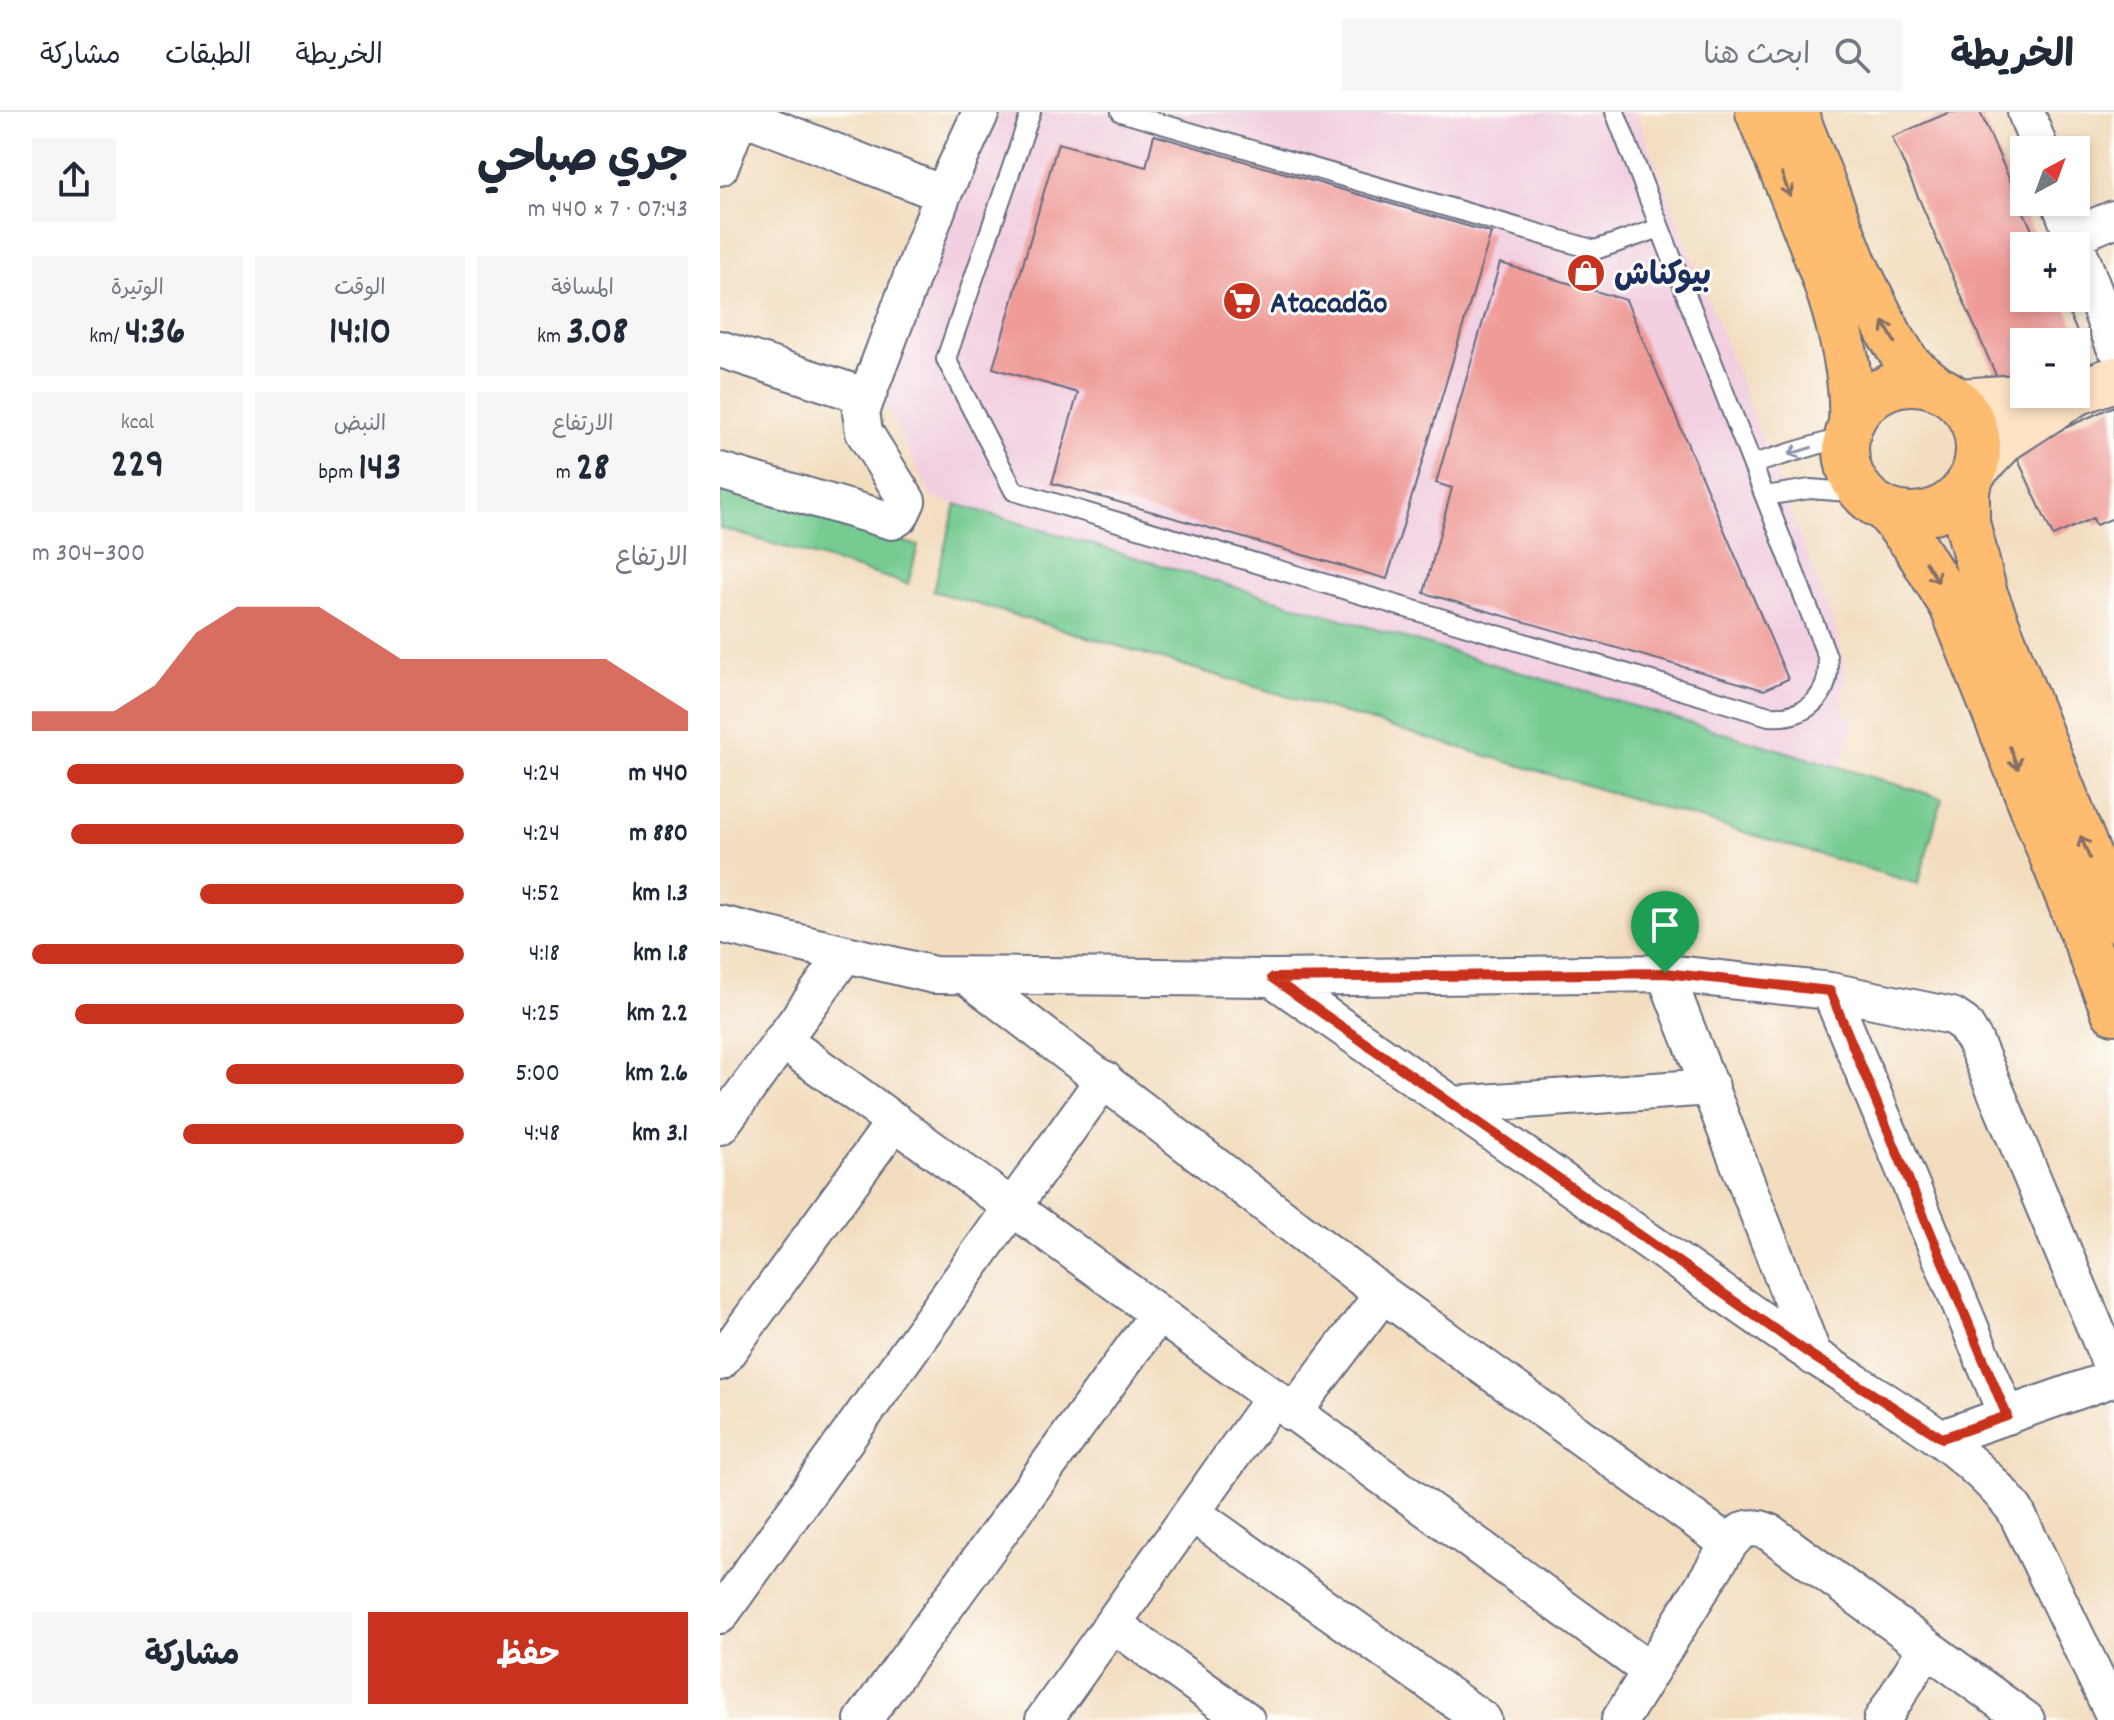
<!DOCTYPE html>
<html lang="ar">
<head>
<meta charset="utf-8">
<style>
	:root { --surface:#fff; --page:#f6f6f7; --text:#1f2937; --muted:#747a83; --line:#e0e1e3; --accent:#c8321e }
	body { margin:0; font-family:Dekko,"Playpen Sans Arabic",sans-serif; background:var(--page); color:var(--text); direction:rtl; height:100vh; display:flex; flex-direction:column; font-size:30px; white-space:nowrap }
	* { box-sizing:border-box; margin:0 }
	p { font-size:26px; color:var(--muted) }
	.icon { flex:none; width:44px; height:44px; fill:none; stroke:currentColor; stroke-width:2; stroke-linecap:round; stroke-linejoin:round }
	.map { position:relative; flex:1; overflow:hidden; direction:ltr }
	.panel { display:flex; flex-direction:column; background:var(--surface); width:720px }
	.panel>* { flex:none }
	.needle { width:52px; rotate:41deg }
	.buttons { position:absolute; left:1290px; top:24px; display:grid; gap:16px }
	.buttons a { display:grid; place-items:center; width:80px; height:80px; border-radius:0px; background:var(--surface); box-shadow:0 4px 12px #0003; font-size:40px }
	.pin { position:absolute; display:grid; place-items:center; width:68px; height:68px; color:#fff; margin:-82px -34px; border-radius:50% 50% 50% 0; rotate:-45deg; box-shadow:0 0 8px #0007 }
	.pin .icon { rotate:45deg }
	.round { display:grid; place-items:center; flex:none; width:84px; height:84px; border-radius:0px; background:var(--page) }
	.head { display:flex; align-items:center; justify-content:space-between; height:136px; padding:0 32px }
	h1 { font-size:44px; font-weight:700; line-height:60px }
	.figures { display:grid; grid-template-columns:repeat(3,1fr); gap:12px; height:136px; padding:8px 32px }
	.figures div { display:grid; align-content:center; border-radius:0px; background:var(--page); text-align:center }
	.figures b { font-size:40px; font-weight:700 }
	.figures small { font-size:22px; font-weight:400 }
	.figures p { font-size:22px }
	.chart { height:224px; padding:16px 32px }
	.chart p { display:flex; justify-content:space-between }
	.chart svg { width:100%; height:144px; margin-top:8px; fill:var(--accent); opacity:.7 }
	.button { display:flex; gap:16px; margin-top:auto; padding:16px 32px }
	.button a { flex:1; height:92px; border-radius:0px; background:var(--accent); color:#fff; font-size:32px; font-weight:700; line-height:92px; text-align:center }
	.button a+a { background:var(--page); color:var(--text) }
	ul { padding:0 32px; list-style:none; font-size:26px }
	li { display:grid; grid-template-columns:128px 96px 1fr; align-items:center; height:60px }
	li i { height:20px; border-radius:10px; background:var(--accent) }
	header { display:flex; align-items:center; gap:48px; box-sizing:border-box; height:112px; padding:0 40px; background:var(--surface); border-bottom:2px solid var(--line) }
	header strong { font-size:38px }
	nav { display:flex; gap:44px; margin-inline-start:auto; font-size:28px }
	.search { width:560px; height:72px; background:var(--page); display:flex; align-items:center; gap:20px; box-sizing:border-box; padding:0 28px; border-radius:0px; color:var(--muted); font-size:30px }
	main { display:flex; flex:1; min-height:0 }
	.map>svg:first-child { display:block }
	.built { fill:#f2cfe1 }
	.green { fill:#74cb90; stroke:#487d77; stroke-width:2 }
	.building { fill:#ef9c99 }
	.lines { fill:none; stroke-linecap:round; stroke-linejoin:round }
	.lane-casing { stroke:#676c80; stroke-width:22 }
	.street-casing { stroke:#676c80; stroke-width:40 }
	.secondary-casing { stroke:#676c80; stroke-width:48 }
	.highway-casing { stroke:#676c80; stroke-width:48 }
	.lane { stroke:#fff; stroke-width:18 }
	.street { stroke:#fff; stroke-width:36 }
	.secondary { stroke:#fee4c5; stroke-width:44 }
	.highway { stroke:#fdbc6f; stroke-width:44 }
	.oneway { stroke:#816e66 }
	.oneway2 { stroke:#8d97ae }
	.route-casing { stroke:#fff; stroke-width:16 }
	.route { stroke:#c8321e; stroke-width:10 }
	.labels { text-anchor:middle; stroke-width:6; stroke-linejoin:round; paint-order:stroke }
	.poi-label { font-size:32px; font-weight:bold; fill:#1b2f5e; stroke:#fdfcf7; text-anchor:start }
</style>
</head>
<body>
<header>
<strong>الخريطة</strong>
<div class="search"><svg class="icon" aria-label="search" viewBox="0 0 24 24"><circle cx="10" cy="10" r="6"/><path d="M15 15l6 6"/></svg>ابحث هنا</div>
<nav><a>الخريطة</a><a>الطبقات</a><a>مشاركة</a></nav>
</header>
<main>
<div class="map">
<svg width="1394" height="1608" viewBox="0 0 1394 1608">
	<rect width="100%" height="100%" fill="#fdfcf7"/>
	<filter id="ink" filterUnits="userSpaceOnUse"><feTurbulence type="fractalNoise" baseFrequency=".0125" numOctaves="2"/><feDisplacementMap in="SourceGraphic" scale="16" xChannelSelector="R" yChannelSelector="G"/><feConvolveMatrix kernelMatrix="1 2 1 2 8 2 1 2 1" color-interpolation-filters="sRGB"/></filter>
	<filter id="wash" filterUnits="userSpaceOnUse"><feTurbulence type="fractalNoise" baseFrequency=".006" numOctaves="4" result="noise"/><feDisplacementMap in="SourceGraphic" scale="32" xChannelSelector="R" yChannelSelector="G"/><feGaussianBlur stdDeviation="1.8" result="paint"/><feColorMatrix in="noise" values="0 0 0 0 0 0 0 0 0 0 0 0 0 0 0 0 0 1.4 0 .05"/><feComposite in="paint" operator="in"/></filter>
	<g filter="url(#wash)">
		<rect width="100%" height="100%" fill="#f3ddbf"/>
		<path class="built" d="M 282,0 L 916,0 L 1116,517 L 1126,559 L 1122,595 L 1125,603 L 1135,609 L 1119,655 L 212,385 L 165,291 L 231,90 Z"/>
		<path class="green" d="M 0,376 L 198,434 L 188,472 L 0,416 Z
			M 236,392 L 1222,686 L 1198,772 L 213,479 Z"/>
		<g id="blocks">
			<path class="building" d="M 1230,0 L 1260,0 L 1319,134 L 1304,134 L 1304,186 L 1342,186 L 1362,231 L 1304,230 L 1304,256 L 1278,268 L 1172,25 Z
				M 434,23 L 771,121 L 667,467 L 332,371 L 358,281 L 273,256 L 338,31 L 426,55 Z
				M 780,151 L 906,188 L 1068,567 L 1044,578 L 704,481 L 732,376 L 716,371 Z
				M 1394,294 L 1394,406 L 1376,413 L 1373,406 L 1333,424 L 1294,339 Z"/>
		</g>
	</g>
	<g filter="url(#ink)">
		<use href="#blocks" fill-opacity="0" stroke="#676c80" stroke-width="2"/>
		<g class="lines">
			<g class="lane-casing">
				<path id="lane" d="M 311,0 L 226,247 L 294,379 L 1049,604 C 1087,607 1113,583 1107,544 L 895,0
					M 401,0 L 875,138 L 940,116
					M 1033,352 L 1127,324
					M 1045,384 L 1090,377 L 1142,381"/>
			</g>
			<g class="street-casing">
				<path id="street" d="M 13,0 L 223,82
					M 1306,0 L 1320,38
					M 0,55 L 20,3
					M 1340,90 L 1394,233
					M 1353,124 L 1394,107
					M 0,237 L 145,284
					M 0,359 L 172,409 L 180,404 L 187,389 L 144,320 L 141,300 L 223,82 L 261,0
					M 0,812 L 214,863 L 552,866 L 945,861 L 1110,879 L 1232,904 L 1244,912 L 1255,930 L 1394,1260
					M 945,861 L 1094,1245
					M 248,865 L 663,1182 L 1009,1432
					M 552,866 C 724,987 896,1107 1069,1227 C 1146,1281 1237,1323 1295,1398 L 1394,1603
					M 1110,879 L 1287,1304
					M 62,928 L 930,1559
					M 733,993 L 991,975
					M 0,1014 L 124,844
					M 0,1250 L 175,1009
					M 573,1301 L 663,1182
					M 1222,1326 L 1394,1266
					M 472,1401 L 763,1608
					M 0,1503 L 384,967
					M 393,1512 L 526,1608
					M 143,1608 L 438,1202
					M 324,1608 L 553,1286
					M 900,1608 L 1009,1432 C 1021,1417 1030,1412 1049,1420 L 1306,1608
					M 1162,1608 L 1206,1537"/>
			</g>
			<g class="secondary-casing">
				<path id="secondary" d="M 1356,281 L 1394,267
					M 1238,289 L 1349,282
					M 1256,357 L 1286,326 L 1354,282"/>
			</g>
			<g class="highway-casing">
				<path id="highway" d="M 1038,0 C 1073,90 1136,214 1131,311
					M 1075,0 L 1135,153 L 1170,223 L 1189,253 L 1217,276
					M1126 337a66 66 0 1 1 132 0a66 66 0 1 1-132 0Z
					M 1247,375 L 1247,410 L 1265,482 L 1394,807
					M 1166,398 L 1193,431 L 1232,494 L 1394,900"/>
			</g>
			<use href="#lane" class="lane"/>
			<use href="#street" class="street"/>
			<use href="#secondary" class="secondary"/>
			<use href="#highway" class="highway"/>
		</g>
		<defs><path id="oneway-shaft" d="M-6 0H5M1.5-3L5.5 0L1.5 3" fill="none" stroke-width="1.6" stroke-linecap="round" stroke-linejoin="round" transform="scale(2)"/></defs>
		<g class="oneway">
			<use href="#oneway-shaft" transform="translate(1066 73) rotate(69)"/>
			<use href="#oneway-shaft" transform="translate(1169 220) rotate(-119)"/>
			<use href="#oneway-shaft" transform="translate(1212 460) rotate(58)"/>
			<use href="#oneway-shaft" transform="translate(1294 646) rotate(69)"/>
			<use href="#oneway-shaft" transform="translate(1365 735) rotate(-112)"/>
		</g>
		<use class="oneway2" href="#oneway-shaft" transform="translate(1080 339) rotate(163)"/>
	</g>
	<g class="lines" filter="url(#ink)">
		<g class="route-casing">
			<path id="route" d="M 945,861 L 1110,879 L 1287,1304 L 1222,1326 L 1094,1245 L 552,866 Z"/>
		</g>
		<use href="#route" class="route"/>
	</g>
	<defs>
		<g id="shop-disc" transform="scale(2)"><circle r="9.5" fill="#c8321e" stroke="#fdfcf7"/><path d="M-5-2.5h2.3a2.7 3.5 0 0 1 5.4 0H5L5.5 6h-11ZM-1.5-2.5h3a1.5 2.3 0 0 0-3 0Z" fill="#fff"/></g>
		<g id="supermarket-disc" transform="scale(2)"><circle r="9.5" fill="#c8321e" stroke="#fdfcf7"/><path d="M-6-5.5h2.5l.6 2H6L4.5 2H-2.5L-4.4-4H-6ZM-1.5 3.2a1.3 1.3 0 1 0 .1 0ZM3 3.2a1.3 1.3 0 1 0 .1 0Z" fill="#fff"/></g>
	</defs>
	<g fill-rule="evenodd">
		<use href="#shop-disc" x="866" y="161"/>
		<use href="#supermarket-disc" x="522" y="189"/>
	</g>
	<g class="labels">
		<g class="poi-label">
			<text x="894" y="172">بيوكناش</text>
			<text x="550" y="200">Atacadão</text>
		</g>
	</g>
</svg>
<div class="buttons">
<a><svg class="needle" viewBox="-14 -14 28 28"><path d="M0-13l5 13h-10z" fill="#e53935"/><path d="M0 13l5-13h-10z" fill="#747a83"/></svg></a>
<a>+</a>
<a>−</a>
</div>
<div class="pin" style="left:945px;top:861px;background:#1e9e55"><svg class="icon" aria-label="arrive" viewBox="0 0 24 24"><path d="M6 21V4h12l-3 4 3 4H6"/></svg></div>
</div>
<section class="panel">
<div class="head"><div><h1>جري صباحي</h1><p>07:43 · 7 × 440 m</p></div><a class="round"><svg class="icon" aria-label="share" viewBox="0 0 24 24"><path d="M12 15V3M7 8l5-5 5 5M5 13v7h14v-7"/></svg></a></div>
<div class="figures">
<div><p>المسافة</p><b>3.08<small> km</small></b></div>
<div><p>الوقت</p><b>14:10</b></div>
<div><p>الوتيرة</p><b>4:36<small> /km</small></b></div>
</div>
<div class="figures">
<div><p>الارتفاع</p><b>28<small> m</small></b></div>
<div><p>النبض</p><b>143<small> bpm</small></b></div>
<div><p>kcal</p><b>229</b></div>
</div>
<div class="chart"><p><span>الارتفاع</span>300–304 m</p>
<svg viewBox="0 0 160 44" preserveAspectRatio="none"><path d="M0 44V38L10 38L20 38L30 30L40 14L50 6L60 6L70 6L80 14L90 22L100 22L110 22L120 22L130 22L140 22L150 30L160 38V44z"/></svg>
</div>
<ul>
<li><b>440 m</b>4:24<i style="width:92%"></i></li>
<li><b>880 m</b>4:24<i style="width:91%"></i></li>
<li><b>1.3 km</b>4:52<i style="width:61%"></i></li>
<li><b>1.8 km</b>4:18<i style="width:100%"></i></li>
<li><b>2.2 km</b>4:25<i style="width:90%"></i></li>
<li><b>2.6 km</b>5:00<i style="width:55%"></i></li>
<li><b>3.1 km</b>4:48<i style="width:65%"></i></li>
</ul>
<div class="button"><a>حفظ</a><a>مشاركة</a></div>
</section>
</main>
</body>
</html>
